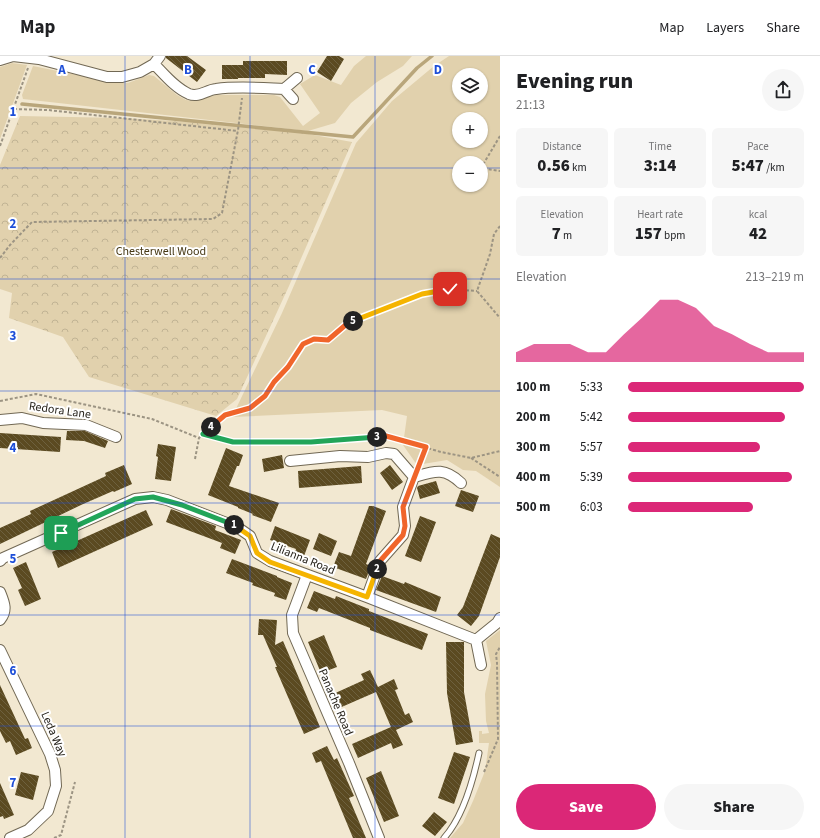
<!DOCTYPE html>
<html lang="en">
<head>
<meta charset="utf-8">
<style>
	:root { --surface:#fff; --page:#f6f6f6; --text:#202124; --muted:#757577; --line:#e0e0e0; --accent:#db2777 }
	body { margin:0; font-family:"Source Sans 3",sans-serif; background:var(--page); color:var(--text); height:100vh; display:flex; flex-direction:column; font-size:15px; white-space:nowrap }
	* { box-sizing:border-box; margin:0 }
	p { font-size:13px; color:var(--muted) }
	.icon { flex:none; width:22px; height:22px; fill:none; stroke:currentColor; stroke-width:2; stroke-linecap:round; stroke-linejoin:round }
	.map { position:relative; flex:1; overflow:hidden }
	.panel { display:flex; flex-direction:column; background:var(--surface); width:320px }
	.panel>* { flex:none }
	.fabs { position:absolute; left:452px; top:12px; display:grid; gap:8px }
	.fabs a { display:grid; place-items:center; width:36px; height:36px; border-radius:50%; background:var(--surface); box-shadow:0 1px 3px #0004; font-size:20px }
	.pin { position:absolute; display:grid; place-items:center; width:34px; height:34px; color:#fff; margin:-17px; border-radius:8px; box-shadow:0 2px 6px #0006 }
	.km { position:absolute; width:20px; height:20px; margin:-10px; border-radius:50%; background:#222; color:#fff; font-size:11px; line-height:20px; text-align:center }
	.round { display:grid; place-items:center; flex:none; width:42px; height:42px; border-radius:21px; background:var(--page) }
	.head { display:flex; align-items:center; justify-content:space-between; height:68px; padding:0 16px }
	h1 { font-size:22px; font-weight:800; line-height:30px }
	.stats { display:grid; grid-template-columns:repeat(3,1fr); gap:6px; height:68px; padding:4px 16px }
	.stats div { display:grid; align-content:center; border-radius:6px; background:var(--page); text-align:center }
	.stats b { font-size:17px; font-weight:800 }
	.stats small { font-size:11px; font-weight:400 }
	.stats p { font-size:11px }
	.chart { height:112px; padding:8px 16px }
	.chart p { display:flex; justify-content:space-between }
	.chart svg { width:100%; height:72px; margin-top:4px; fill:var(--accent); opacity:.7 }
	.button { display:flex; gap:8px; margin-top:auto; padding:8px 16px }
	.button a { flex:1; height:46px; border-radius:24px; background:var(--accent); color:#fff; font-size:16px; font-weight:800; line-height:46px; text-align:center }
	.button a+a { background:var(--page); color:var(--text) }
	ul { padding:0 16px; list-style:none; font-size:13px }
	li { display:grid; grid-template-columns:64px 48px 1fr; align-items:center; height:30px }
	li i { height:10px; border-radius:5px; background:var(--accent) }
	header { display:flex; align-items:center; gap:24px; box-sizing:border-box; height:56px; padding:0 20px; background:var(--surface); border-bottom:1px solid var(--line) }
	header strong { font-size:19px }
	nav { display:flex; gap:22px; margin-inline-start:auto; font-size:14px }
	main { display:flex; flex:1; min-height:0 }
	.map>svg:first-child { display:block }
	.green { fill:#e1d1ad; fill-rule:evenodd }
	.forest { fill:url(#forest-crowns) }
	.lines { fill:none; stroke-linecap:round; stroke-linejoin:round }
	.stream { stroke:#b9a67b; stroke-width:3.5 }
	.building { fill:url(#building-back-hatch) }
	.service-casing { stroke:#716854; stroke-width:7 }
	.minor-casing { stroke:#716854; stroke-width:12 }
	.path { stroke:#9c9483; stroke-width:2; stroke-dasharray:3 2; stroke-linecap:butt }
	.service { stroke:#fff; stroke-width:5 }
	.minor { stroke:#fff; stroke-width:10 }
	.split-1-casing { stroke:#fff; stroke-width:8 }
	.split-2-casing { stroke:#fff; stroke-width:8 }
	.split-3-casing { stroke:#fff; stroke-width:8 }
	.split-4-casing { stroke:#fff; stroke-width:8 }
	.split-5-casing { stroke:#fff; stroke-width:8 }
	.split-6-casing { stroke:#fff; stroke-width:8 }
	.split-1 { stroke:#22a559; stroke-width:5 }
	.split-2 { stroke:#f5b400; stroke-width:5 }
	.split-3 { stroke:#f0652b; stroke-width:5 }
	.split-4 { stroke:#22a559; stroke-width:5 }
	.split-5 { stroke:#f0652b; stroke-width:5 }
	.split-6 { stroke:#f5b400; stroke-width:5 }
	.grid { fill:none; stroke:#1d4ed8; stroke-width:1; stroke-opacity:0.55 }
	.labels { text-anchor:middle; stroke-width:4; stroke-linejoin:round; paint-order:stroke }
	.park-label { font-size:12px; fill:#463814; stroke:#fff }
	.street-label { font-size:12px; fill:#211d15; stroke:#fff }
	.grid-label { font-size:13px; text-anchor:middle; font-weight:bold; fill:#1d4ed8; stroke:#fff; stroke-width:4; stroke-linejoin:round; paint-order:stroke }
</style>
</head>
<body>
<header>
<strong>Map</strong>
<nav><a>Map</a><a>Layers</a><a>Share</a></nav>
</header>
<main>
<div class="map">
<svg width="500" height="782" viewBox="0 0 500 782">
	<defs>
		<pattern id="forest-crowns" width="20" height="18" patternUnits="userSpaceOnUse"><rect width="20" height="18" fill="#e1d1ad"/><path d="M2 6a3 3 0 1 1 6 0M12 15a3 3 0 1 1 6 0" fill="none" stroke="#c1b394"/></pattern>
		<pattern id="building-back-hatch" width="6" height="6" patternUnits="userSpaceOnUse"><rect width="6" height="6" fill="#5b4a21"/><path d="M-1 5l2 2M0 0l6 6M5-1l2 2" fill="none" stroke="#6e613f"/></pattern>
	</defs>
	<rect width="100%" height="100%" fill="#f2e8d1"/>
	<path class="green" d="M 366,0 L 412,0 L 403,10 L 377,26 L 351,47 L 335,67 L 308,75 L 23,43 L 22,39 L 33,10 L 117,27 L 128,27 L 149,19 L 154,20 L 177,39 L 186,44 L 194,45 L 216,39 L 274,39 L 280,41 L 303,70 L 320,57 L 300,28 L 315,19 L 341,29 L 354,10 Z
		M 449,0 L 500,0 L 500,431 L 476,415 L 463,414 L 447,404 L 417,409 L 403,389 L 407,360 L 382,354 L 232,361 L 282,257 L 356,87 L 392,45 L 434,10 ZM 459,19 L 481,19 L 481,41 L 459,41 ZM 459,63 L 481,63 L 481,85 L 459,85 ZM 459,107 L 481,107 L 481,129 L 459,129 Z
		M 12,7 L 27,9 L 0,83 L 0,11 Z
		M 500,574 L 500,782 L 450,782 L 463,767 L 473,745 L 485,715 L 489,687 L 479,687 L 479,675 L 482,675 L 482,678 L 489,677 L 486,665 L 485,638 L 491,609 L 486,585 Z"/>
	<path class="forest" d="M 20,60 L 122,62 L 210,67 L 303,77 L 352,86 L 289,230 L 237,343 L 216,360 L 89,321 L 63,281 L 9,262 L 12,237 L 0,233 L 0,109 Z"/>
	<g class="lines">
		<path class="stream" d="M 22,48 L 353,81 L 417,12 L 432,0"/>
	</g>
	<path class="building" d="M 166,0 L 187,0 L 206,14 L 197,26 L 166,2 Z
		M 327,0 L 339,0 L 344,3 L 331,25 L 317,16 Z
		M 243,5 L 287,5 L 287,19 L 265,18 L 265,22 L 238,22 L 238,23 L 222,23 L 222,9 L 243,9 Z
		M 67,375 L 85,375 L 108,385 L 105,392 L 84,385 L 66,384 Z
		M 0,377 L 61,381 L 60,396 L 0,392 Z
		M 158,388 L 176,391 L 171,425 L 155,423 L 158,401 L 156,400 Z
		M 226,392 L 243,399 L 239,410 L 237,410 L 229,430 L 279,447 L 271,466 L 252,459 L 253,458 L 238,452 L 238,451 L 208,439 Z
		M 282,399 L 284,412 L 264,416 L 262,403 Z
		M 124,409 L 132,428 L 114,436 L 113,435 L 81,449 L 0,488 L 0,472 L 31,458 L 30,455 L 106,420 L 105,417 Z
		M 390,409 L 403,426 L 392,434 L 380,417 Z
		M 361,410 L 362,427 L 299,432 L 298,415 Z
		M 436,425 L 440,437 L 420,443 L 417,432 L 418,430 Z
		M 461,434 L 479,440 L 473,456 L 455,450 Z
		M 369,450 L 373,450 L 386,455 L 366,508 L 371,510 L 366,523 L 333,511 L 339,496 L 351,500 Z
		M 171,453 L 216,470 L 215,474 L 241,484 L 235,498 L 220,492 L 222,487 L 166,466 Z
		M 146,454 L 153,469 L 58,512 L 52,496 Z
		M 420,460 L 436,466 L 421,506 L 405,500 Z
		M 275,470 L 310,484 L 304,500 L 295,496 L 296,493 L 270,484 Z
		M 319,477 L 337,485 L 331,500 L 313,493 Z
		M 491,478 L 500,482 L 500,501 L 479,560 L 471,570 L 457,559 L 463,551 Z
		M 232,503 L 277,520 L 277,521 L 292,527 L 286,544 L 274,540 L 275,537 L 252,529 L 253,527 L 226,517 Z
		M 26,506 L 41,543 L 25,550 L 18,534 L 22,532 L 13,512 Z
		M 382,520 L 404,528 L 405,526 L 441,541 L 436,556 L 376,534 Z
		M 314,535 L 335,543 L 336,540 L 369,553 L 369,555 L 428,578 L 422,594 L 370,574 L 370,572 L 319,552 L 317,556 L 307,552 Z
		M 259,563 L 277,564 L 275,589 L 283,585 L 320,671 L 304,678 L 275,611 L 277,611 L 263,579 L 258,579 Z
		M 324,579 L 337,611 L 321,617 L 308,586 Z
		M 446,586 L 464,586 L 464,636 L 473,686 L 456,689 L 447,637 Z
		M 370,614 L 378,631 L 394,623 L 398,633 L 395,634 L 405,659 L 409,657 L 413,666 L 396,674 L 403,689 L 393,693 L 391,687 L 358,702 L 352,688 L 391,671 L 376,636 L 337,653 L 331,639 L 364,624 L 361,618 Z
		M 0,629 L 25,683 L 28,682 L 32,692 L 16,699 L 10,685 L 6,687 L 0,675 Z
		M 327,690 L 334,704 L 337,702 L 354,740 L 349,742 L 366,782 L 353,782 L 321,705 L 316,707 L 312,697 Z
		M 454,696 L 470,701 L 454,748 L 438,742 Z
		M 381,715 L 399,760 L 384,766 L 366,722 Z
		M 21,716 L 39,720 L 33,744 L 15,739 Z
		M 0,727 L 14,759 L 4,763 L 3,760 L 0,761 Z
		M 434,756 L 447,766 L 435,780 L 422,770 Z"/>
	<g class="lines">
		<g class="service-casing">
			<path id="service" d="M 444,782 C 463,761 473,725 479,697"/>
		</g>
		<g class="minor-casing">
			<path id="minor" d="M 0,4 L 13,0 L 39,3 L 107,21 L 122,21 L 140,16 L 154,8 L 160,0
				M 154,8 C 164,18 175,32 189,38 C 199,42 206,34 216,33 C 238,30 262,32 284,33 L 297,22
				M 284,33 L 293,43
				M 0,364 L 22,362 L 43,367 L 86,369 L 116,381
				M 290,405 L 340,400 L 368,401 L 386,397 L 394,398 L 414,421 C 435,415 444,411 461,427
				M 0,505 L 3,502 L 135,443 L 153,441 L 167,444 L 237,471 L 250,480 L 257,497 L 270,505 L 367,541 L 476,584
				M 307,519 L 292,559 L 293,577 L 349,707 L 379,782
				M 0,536 C 4,546 8,554 0,564
				M 367,541 L 380,505 L 403,479 L 405,470 L 403,451 L 414,421
				M 476,584 L 497,567 L 500,562
				M 476,584 L 481,609
				M 0,594 L 50,698 L 55,714 L 56,730 L 48,755 L 28,774 L 10,782"/>
		</g>
		<path class="path" d="M 14,53 L 48,54 L 238,75
			M 500,80 L 481,112 L 500,115
			M 0,90 L 28,12
			M 500,170 L 494,178 L 490,198 L 477,235 L 500,262
			M 0,202 L 10,189 L 32,166 L 213,163 L 222,157 L 238,74 L 242,42
			M 0,345 L 36,338 L 152,363 L 199,382 L 203,378 L 233,386 L 311,386 L 386,380 L 441,396 L 471,402 L 500,395
			M 203,378 L 225,359 L 250,352 L 265,340 L 274,326 L 288,311 L 303,288 L 314,283 L 328,284 L 349,267 L 422,238 L 450,233 L 477,235
			M 471,402 L 500,421
			M 195,403 L 199,382
			M 419,409 L 426,391
			M 484,716 L 498,683 L 497,607 L 496,598 L 500,591
			M 54,782 L 61,779 L 75,726"/>
		<use href="#service" class="service"/>
		<use href="#minor" class="minor"/>
	</g>
	<g class="lines">
		<g class="split-1-casing">
			<path id="split-1" d="M 61,477 L 135,443 L 153,441 L 182,449 L 234,469"/>
		</g>
		<g class="split-2-casing">
			<path id="split-2" d="M 234,469 L 250,480 L 257,497 L 270,506 L 367,541 L 377,513"/>
		</g>
		<g class="split-3-casing">
			<path id="split-3" d="M 377,381 L 386,380 L 426,391 L 403,451 L 405,470 L 403,479 L 380,505 L 377,513"/>
		</g>
		<g class="split-4-casing">
			<path id="split-4" d="M 211,371 L 203,378 L 233,386 L 311,386 L 377,381"/>
		</g>
		<g class="split-5-casing">
			<path id="split-5" d="M 211,371 L 225,359 L 250,352 L 265,340 L 274,326 L 288,311 L 303,288 L 314,283 L 328,284 L 349,266 L 353,265"/>
		</g>
		<g class="split-6-casing">
			<path id="split-6" d="M 353,265 L 422,238 L 450,233"/>
		</g>
		<use href="#split-1" class="split-1"/>
		<use href="#split-2" class="split-2"/>
		<use href="#split-3" class="split-3"/>
		<use href="#split-4" class="split-4"/>
		<use href="#split-5" class="split-5"/>
		<use href="#split-6" class="split-6"/>
	</g>
	<path class="grid" d="M 125,0 L 125,782M 250,0 L 250,782M 375,0 L 375,782M 0,112 L 459,112M 481,112 L 500,112M 0,223 L 500,223M 0,335 L 500,335M 0,447 L 500,447M 0,559 L 500,559M 0,670 L 500,670"/>
	<g class="labels">
		<g class="park-label">
			<text x="161" y="199">Chesterwell Wood</text>
		</g>
		<g class="street-label">
			<text transform="translate(60 354) rotate(8)" y="4">Redora Lane</text>
			<text transform="translate(303 502) rotate(22)" y="4">Lilianna Road</text>
			<text transform="translate(336 646) rotate(67)" y="4">Panache Road</text>
			<text transform="translate(54 678) rotate(67)" y="4">Leda Way</text>
		</g>
	</g>
	<g class="grid-label">
		<text x="62" y="18">A</text>
		<text x="188" y="18">B</text>
		<text x="312" y="18">C</text>
		<text x="438" y="18">D</text>
		<text x="13" y="60">1</text>
		<text x="13" y="172">2</text>
		<text x="13" y="284">3</text>
		<text x="13" y="396">4</text>
		<text x="13" y="507">5</text>
		<text x="13" y="619">6</text>
		<text x="13" y="731">7</text>
	</g>
</svg>
<div class="fabs">
<a><svg class="icon" aria-label="layers" viewBox="0 0 24 24"><path d="M12 4l9 5-9 5-9-5zM3 14l9 5 9-5"/></svg></a>
<a>+</a>
<a>−</a>
</div>
<div class="pin" style="left:61px;top:477px;background:#1e9e55"><svg class="icon" aria-label="arrive" viewBox="0 0 24 24"><path d="M6 21V4h12l-3 4 3 4H6"/></svg></div>
<div class="pin" style="left:450px;top:233px;background:#d93025"><svg class="icon" aria-label="check" viewBox="0 0 24 24"><path d="M5 12l5 5 9-10"/></svg></div>
<b class="km" style="left:234px;top:469px">1</b>
<b class="km" style="left:377px;top:513px">2</b>
<b class="km" style="left:377px;top:381px">3</b>
<b class="km" style="left:211px;top:371px">4</b>
<b class="km" style="left:353px;top:265px">5</b>
</div>
<section class="panel">
<div class="head"><div><h1>Evening run</h1><p>21:13</p></div><a class="round"><svg class="icon" aria-label="share" viewBox="0 0 24 24"><path d="M12 15V3M7 8l5-5 5 5M5 13v7h14v-7"/></svg></a></div>
<div class="stats">
<div><p>Distance</p><b>0.56<small> km</small></b></div>
<div><p>Time</p><b>3:14</b></div>
<div><p>Pace</p><b>5:47<small> /km</small></b></div>
</div>
<div class="stats">
<div><p>Elevation</p><b>7<small> m</small></b></div>
<div><p>Heart rate</p><b>157<small> bpm</small></b></div>
<div><p>kcal</p><b>42</b></div>
</div>
<div class="chart"><p><span>Elevation</span>213–219 m</p>
<svg viewBox="0 0 160 44" preserveAspectRatio="none"><path d="M0 44V38L10 33L20 33L30 33L40 38L50 38L60 27L70 17L80 6L90 6L100 11L110 22L120 27L130 33L140 38L150 38L160 38V44z"/></svg>
</div>
<ul>
<li><b>100 m</b>5:33<i style="width:100%"></i></li>
<li><b>200 m</b>5:42<i style="width:89%"></i></li>
<li><b>300 m</b>5:57<i style="width:75%"></i></li>
<li><b>400 m</b>5:39<i style="width:93%"></i></li>
<li><b>500 m</b>6:03<i style="width:71%"></i></li>
</ul>
<div class="button"><a>Save</a><a>Share</a></div>
</section>
</main>
</body>
</html>
